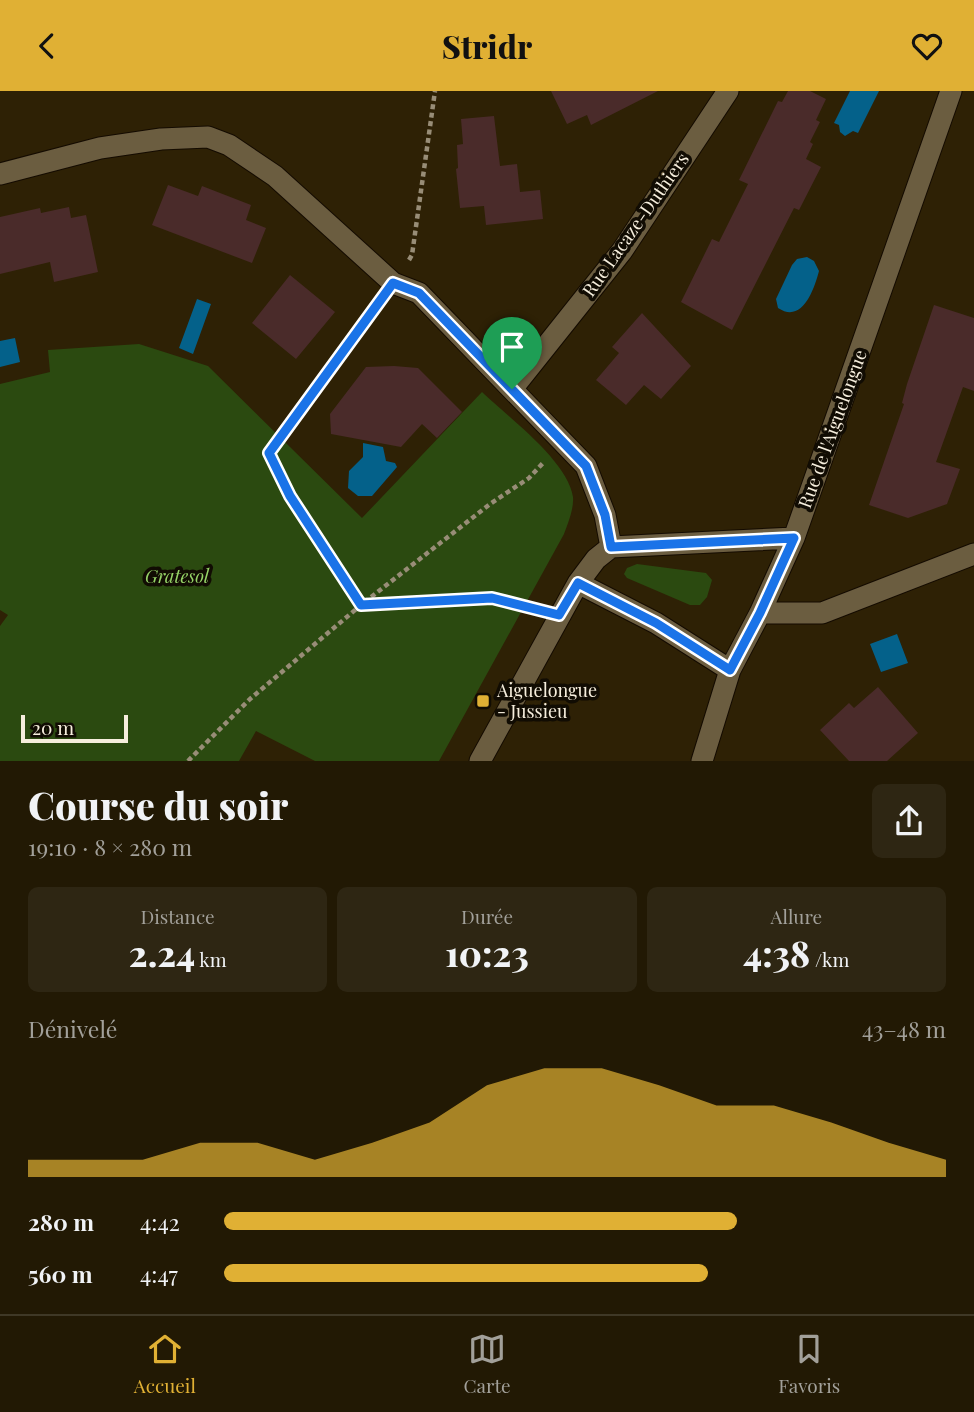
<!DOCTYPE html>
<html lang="fr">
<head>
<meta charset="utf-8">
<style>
	:root { --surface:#221904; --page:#2e2613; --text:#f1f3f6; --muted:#a2a09a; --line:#3f3826; --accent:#e0b034 }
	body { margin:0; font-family:"Playfair Display",serif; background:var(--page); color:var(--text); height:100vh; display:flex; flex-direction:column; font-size:26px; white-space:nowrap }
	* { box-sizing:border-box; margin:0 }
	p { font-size:23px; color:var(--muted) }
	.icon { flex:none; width:38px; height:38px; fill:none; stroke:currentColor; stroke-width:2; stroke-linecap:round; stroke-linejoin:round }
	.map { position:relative; height:670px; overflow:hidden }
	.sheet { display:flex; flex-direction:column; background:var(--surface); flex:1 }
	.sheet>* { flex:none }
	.scale { position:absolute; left:21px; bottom:18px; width:107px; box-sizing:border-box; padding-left:7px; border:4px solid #f6eedd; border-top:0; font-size:19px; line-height:24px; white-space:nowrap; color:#f6eedd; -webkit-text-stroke:5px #110c03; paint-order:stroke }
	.pin { position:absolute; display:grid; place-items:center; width:60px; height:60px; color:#fff; margin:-72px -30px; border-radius:50% 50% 50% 0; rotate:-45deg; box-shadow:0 0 7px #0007 }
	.pin .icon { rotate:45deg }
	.round { display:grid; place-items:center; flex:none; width:74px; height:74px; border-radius:10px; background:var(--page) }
	.head { display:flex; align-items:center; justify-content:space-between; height:119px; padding:0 28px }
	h1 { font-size:38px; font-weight:800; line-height:52px }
	.metrics { display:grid; grid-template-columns:repeat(3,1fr); gap:10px; height:119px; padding:7px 28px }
	.metrics div { display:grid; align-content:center; border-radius:10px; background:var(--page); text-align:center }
	.metrics b { font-size:35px; font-weight:800 }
	.metrics small { font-size:19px; font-weight:400 }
	.metrics p { font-size:19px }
	.chart { height:196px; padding:14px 28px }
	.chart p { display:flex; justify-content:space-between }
	.chart svg { width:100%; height:126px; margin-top:7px; fill:var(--accent); opacity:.7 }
	ul { padding:0 28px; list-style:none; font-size:23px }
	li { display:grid; grid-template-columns:112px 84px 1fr; align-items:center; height:52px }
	li i { height:18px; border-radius:9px; background:var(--accent) }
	header { display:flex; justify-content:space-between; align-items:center; height:91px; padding:0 28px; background:var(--accent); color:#111; font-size:32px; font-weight:800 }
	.menu { display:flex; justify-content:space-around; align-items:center; height:98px; border-top:2px solid var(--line); background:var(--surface); font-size:19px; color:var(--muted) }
	.menu a { display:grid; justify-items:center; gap:4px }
	.menu .selected { color:var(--accent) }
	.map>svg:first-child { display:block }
	.green { fill:#2b4a10 }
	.water { fill:#04618a }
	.building { fill:#4a2b2a }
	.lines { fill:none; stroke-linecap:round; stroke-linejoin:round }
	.street-casing { stroke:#140b00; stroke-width:23 }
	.path { stroke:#988d77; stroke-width:4.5; stroke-dasharray:5 3.5; stroke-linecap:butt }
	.street { stroke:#6b5d40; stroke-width:21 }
	.route-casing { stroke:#fff; stroke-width:14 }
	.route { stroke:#1a73e8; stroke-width:9 }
	.poi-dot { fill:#e0b034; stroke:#110c03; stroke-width:2.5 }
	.labels { text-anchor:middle; stroke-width:7; stroke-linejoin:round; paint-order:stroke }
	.street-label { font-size:18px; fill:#f6eedd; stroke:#110c03 }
	.park-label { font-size:18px; font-style:italic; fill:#96d467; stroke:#110c03 }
	.poi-label { font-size:18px; fill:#f6eedd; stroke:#110c03; text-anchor:start }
</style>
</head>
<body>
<header><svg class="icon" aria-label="back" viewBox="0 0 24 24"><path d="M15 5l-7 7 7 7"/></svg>Stridr<svg class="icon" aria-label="heart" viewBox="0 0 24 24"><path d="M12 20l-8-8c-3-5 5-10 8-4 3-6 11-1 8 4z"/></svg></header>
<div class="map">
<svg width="974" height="670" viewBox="0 0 974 670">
	<rect width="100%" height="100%" fill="#2e2105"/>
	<path class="green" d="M 139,253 L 208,275 L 362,427 L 482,301 C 508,326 568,370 573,406 C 574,418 568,432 564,443 L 439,670 L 315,670 L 256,640 L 239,670 L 0,670 L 0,535 L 8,524 L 0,519 L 0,293 L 50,281 L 48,259 Z
		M 637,473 L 706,482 L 712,489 L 707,506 L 700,514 L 690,514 L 627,487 L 624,483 L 627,477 Z"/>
	<path class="water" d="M 850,0 L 879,0 L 858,42 L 853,40 L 845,45 L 840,41 L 839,34 L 834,32 Z
		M 807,166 L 814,170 L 819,180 C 814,199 802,233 778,217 L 776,208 L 792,174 L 797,168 Z
		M 197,208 L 211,213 L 193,263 L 179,257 Z
		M 15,247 L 20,271 L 0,276 L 0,250 Z
		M 363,352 L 383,356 L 386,370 L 395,372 L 397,376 L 372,405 L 358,405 L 348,397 L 349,380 L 363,366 Z
		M 897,543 L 908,572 L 881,581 L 870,553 Z"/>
	<path class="building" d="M 551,0 L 658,0 L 591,34 L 587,24 L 567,33 Z
		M 788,0 L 810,0 L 826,8 L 816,29 L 820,31 L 810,51 L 813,53 L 806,68 L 821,76 L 799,119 L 794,117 L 732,239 L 681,211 L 712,148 L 719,151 L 748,93 L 739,89 L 778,10 L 782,11 Z
		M 494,25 L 500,75 L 517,73 L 520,101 L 540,99 L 543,128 L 486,134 L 484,115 L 460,117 L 456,78 L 458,77 L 457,54 L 463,53 L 461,28 Z
		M 168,94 L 198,105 L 202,95 L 251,114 L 246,129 L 266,137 L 252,172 L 152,134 Z
		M 69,116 L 71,127 L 86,124 L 98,181 L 54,191 L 50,171 L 0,183 L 0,126 L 40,117 L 41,122 Z
		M 290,184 L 335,221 L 296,268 L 252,232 Z
		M 934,214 L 974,227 L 974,300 L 963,296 L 936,371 L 960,378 L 947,413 L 908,427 L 869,414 L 904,313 L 902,312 L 907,293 Z
		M 642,222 L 691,275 L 661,308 L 644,294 L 626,314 L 596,289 L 619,262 L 612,256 Z
		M 394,275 L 418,277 L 462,321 L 437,347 L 422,333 L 401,356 L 331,343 L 330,323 L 366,276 Z
		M 878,596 L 918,642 L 887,670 L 849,670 L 820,639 L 849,612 L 854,617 Z"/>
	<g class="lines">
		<g class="street-casing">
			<path id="street" d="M 0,83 L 100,57 L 161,48 L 208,46 L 229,54 L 275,85 L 393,192 L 419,202 L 586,375 L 605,424 L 611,456
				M 512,298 L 622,160 L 728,0
				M 578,492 L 656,532 L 730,579
				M 760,522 L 822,522 L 974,463
				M 480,670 L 578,492 L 596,468 L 611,456 L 794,447
				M 702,670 L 730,579 L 760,522 L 794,447 L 951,0"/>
		</g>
		<path class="path" d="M 409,169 L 412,164 L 435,0
			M 377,214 L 269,362 L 290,405 L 361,514 L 490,413 L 529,387 L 543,372
			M 188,670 L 250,608 L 361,514 L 492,507 L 532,517"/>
		<use href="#street" class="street"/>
	</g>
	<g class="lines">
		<g class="route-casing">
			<path id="route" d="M 393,192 L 419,202 L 586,375 L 605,424 L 611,456 L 794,447 L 760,522 L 730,579 L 656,532 L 578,492 L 559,524 L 492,507 L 361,514 L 290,405 L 269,362 Z"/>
		</g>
		<use href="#route" class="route"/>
	</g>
	<rect class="poi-dot" x="476" y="603" width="14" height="14" rx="3.5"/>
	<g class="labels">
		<g class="street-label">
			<text transform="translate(636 134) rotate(-55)" y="6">Rue Lacaze-Duthiers</text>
			<text transform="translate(833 338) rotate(-70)" y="6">Rue de l'Aiguelongue</text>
		</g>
		<g class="park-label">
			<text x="177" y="492">Gratesol</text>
		</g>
		<g class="poi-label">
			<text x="497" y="606">Aiguelongue<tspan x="497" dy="21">- Jussieu</tspan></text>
		</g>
	</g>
</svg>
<div class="scale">20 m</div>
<div class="pin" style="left:512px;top:298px;background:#1e9e55"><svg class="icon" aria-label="arrive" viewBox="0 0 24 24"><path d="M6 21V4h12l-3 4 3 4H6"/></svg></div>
</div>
<section class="sheet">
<div class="head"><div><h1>Course du soir</h1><p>19:10 · 8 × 280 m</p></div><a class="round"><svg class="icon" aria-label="share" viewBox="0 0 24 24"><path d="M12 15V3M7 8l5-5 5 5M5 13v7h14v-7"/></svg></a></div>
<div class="metrics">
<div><p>Distance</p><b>2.24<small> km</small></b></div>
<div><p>Durée</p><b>10:23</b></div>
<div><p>Allure</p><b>4:38<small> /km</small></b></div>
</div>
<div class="chart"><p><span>Dénivelé</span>43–48 m</p>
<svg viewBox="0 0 160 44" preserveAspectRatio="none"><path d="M0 44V38L10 38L20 38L30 32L40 32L50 38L60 32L70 25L80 12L90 6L100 6L110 12L120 19L130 19L140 25L150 32L160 38V44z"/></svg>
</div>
<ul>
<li><b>280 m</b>4:42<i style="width:71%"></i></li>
<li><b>560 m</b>4:47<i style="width:67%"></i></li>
</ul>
</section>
<nav class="menu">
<a class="selected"><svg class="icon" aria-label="home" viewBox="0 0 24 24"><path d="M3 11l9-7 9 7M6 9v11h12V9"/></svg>Accueil</a>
<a><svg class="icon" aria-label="map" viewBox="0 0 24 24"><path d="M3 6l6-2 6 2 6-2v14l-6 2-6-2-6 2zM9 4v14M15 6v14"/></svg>Carte</a>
<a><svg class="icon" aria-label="saved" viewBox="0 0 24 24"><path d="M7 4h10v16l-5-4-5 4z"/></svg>Favoris</a>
</nav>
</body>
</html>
